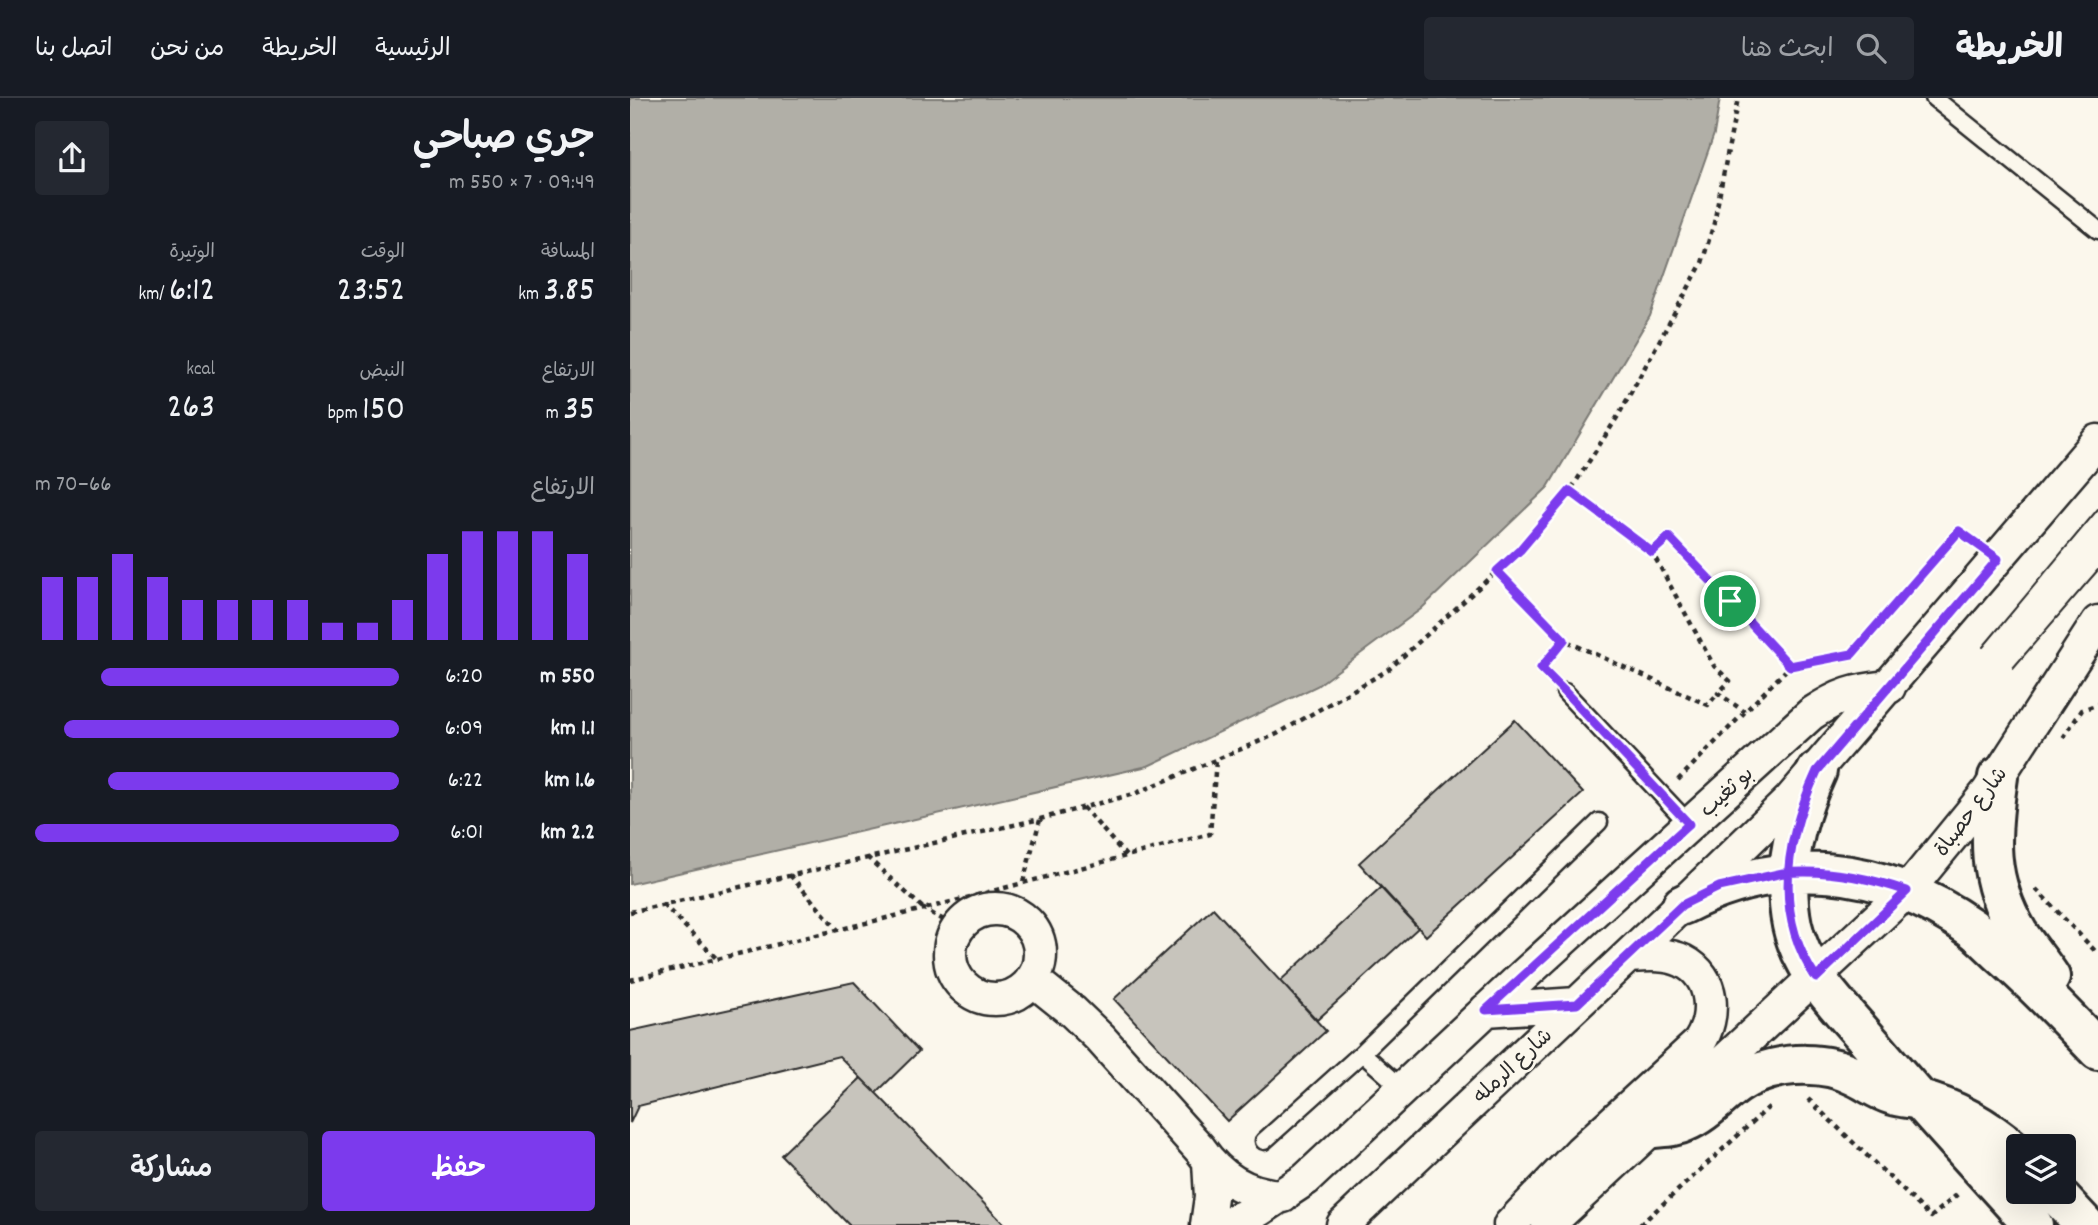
<!DOCTYPE html>
<html lang="ar">
<head>
<meta charset="utf-8">
<style>
	:root { --surface:#171b24; --page:#242831; --text:#f1f3f6; --muted:#9ea1a6; --line:#363941; --accent:#7c3aed }
	body { margin:0; font-family:Dekko,"Playpen Sans Arabic",sans-serif; background:var(--page); color:var(--text); direction:rtl; height:100vh; display:flex; flex-direction:column; font-size:26px; white-space:nowrap }
	* { box-sizing:border-box; margin:0 }
	p { font-size:23px; color:var(--muted) }
	.icon { flex:none; width:38px; height:38px; fill:none; stroke:currentColor; stroke-width:2; stroke-linecap:round; stroke-linejoin:round }
	.map { position:relative; flex:1; overflow:hidden; direction:ltr }
	.details { display:flex; flex-direction:column; background:var(--surface); width:630px }
	.details>* { flex:none }
	.controls { position:absolute; left:1376px; top:1036px; display:grid; gap:14px }
	.controls a { display:grid; place-items:center; width:70px; height:70px; border-radius:7px; background:var(--surface); box-shadow:0 7px 28px #0002; font-size:35px }
	.pin { position:absolute; display:grid; place-items:center; width:60px; height:60px; color:#fff; margin:-30px; border:4px solid #fff; border-radius:50%; box-shadow:0 2px 7px #0007 }
	.round { display:grid; place-items:center; flex:none; width:74px; height:74px; border-radius:7px; background:var(--page) }
	.headline { display:flex; align-items:center; justify-content:space-between; height:119px; padding:0 35px }
	h1 { font-size:38px; font-weight:600; line-height:52px }
	.figures { display:grid; grid-template-columns:repeat(3,1fr); gap:10px; height:119px; padding:7px 35px }
	.figures div { display:grid; align-content:center }
	.figures b { font-size:35px; font-weight:600 }
	.figures small { font-size:19px; font-weight:400 }
	.figures p { font-size:19px }
	.chart { height:196px; padding:14px 35px }
	.chart p { display:flex; justify-content:space-between }
	.chart svg { width:100%; height:126px; margin-top:7px; stroke:var(--accent); stroke-width:6 }
	.primary-button { display:flex; gap:14px; margin-top:auto; padding:14px 35px }
	.primary-button a { flex:1; height:80px; border-radius:7px; background:var(--accent); color:#fff; font-size:28px; font-weight:600; line-height:80px; text-align:center }
	.primary-button a+a { background:var(--page); color:var(--text) }
	ul { padding:0 35px; list-style:none; font-size:23px }
	li { display:grid; grid-template-columns:112px 84px 1fr; align-items:center; height:52px }
	li i { height:18px; border-radius:9px; background:var(--accent) }
	header { display:flex; align-items:center; gap:42px; box-sizing:border-box; height:98px; padding:0 35px; background:var(--surface); border-bottom:2px solid var(--line) }
	header strong { font-size:33px }
	nav { display:flex; gap:38px; margin-inline-start:auto; font-size:24px }
	.search { width:490px; height:63px; background:var(--page); display:flex; align-items:center; gap:18px; box-sizing:border-box; padding:0 24px; border-radius:7px; color:var(--muted); font-size:26px }
	main { display:flex; flex:1; min-height:0 }
	.map>svg:first-child { display:block }
	.water { fill:#b1afa7; stroke:#7b7a75; stroke-width:2 }
	.building { fill:#c7c4bc; stroke:#2b2b2b; stroke-width:2 }
	.lines { fill:none; stroke-linecap:round; stroke-linejoin:round }
	.service-casing { stroke:#2b2b2b; stroke-width:21 }
	.minor-casing { stroke:#2b2b2b; stroke-width:37 }
	.secondary-casing { stroke:#2b2b2b; stroke-width:44 }
	.path { stroke:#2b2b2b; stroke-width:4.5; stroke-dasharray:5 5; stroke-linecap:butt }
	.service { stroke:#fbf7ec; stroke-width:16 }
	.minor { stroke:#fbf7ec; stroke-width:32 }
	.secondary { stroke:#fbf7ec; stroke-width:38 }
	.tram { stroke:#2b2b2b; stroke-width:2 }
	.route-casing { stroke:#fff; stroke-width:14 }
	.route { stroke:#7c3aed; stroke-width:9 }
	.labels { text-anchor:middle; stroke-width:5; stroke-linejoin:round; paint-order:stroke }
	.street-label { font-size:21px; fill:#2b2b2b; stroke:#fbf7ec }
</style>
</head>
<body>
<header>
<strong>الخريطة</strong>
<div class="search"><svg class="icon" aria-label="search" viewBox="0 0 24 24"><circle cx="10" cy="10" r="6"/><path d="M15 15l6 6"/></svg>ابحث هنا</div>
<nav><a>الرئيسية</a><a>الخريطة</a><a>من نحن</a><a>اتصل بنا</a></nav>
</header>
<main>
<div class="map">
<svg width="1468" height="1127" viewBox="0 0 1468 1127">
	<rect width="100%" height="100%" fill="#fbf7ec"/>
	<filter id="ink" filterUnits="userSpaceOnUse"><feTurbulence type="fractalNoise" baseFrequency=".0143" numOctaves="2"/><feDisplacementMap in="SourceGraphic" scale="14" xChannelSelector="R" yChannelSelector="G"/><feConvolveMatrix kernelMatrix="1 2 1 2 8 2 1 2 1" color-interpolation-filters="sRGB"/></filter>
	<g filter="url(#ink)">
		<path class="water" d="M 0,0 L 1090,0 L 1084,36 L 1020,218 L 918,389 L 791,511 L 687,588 L 518,668 L 0,786 Z"/>
		<path class="building" d="M 885,622 L 953,695 L 796,838 L 729,765 Z
			M 751,790 L 788,830 L 687,922 L 650,883 Z
			M 583,810 L 696,933 L 597,1023 L 484,901 Z
			M 224,884 L 289,953 L 246,995 L 209,958 L 8,1008 L 0,1025 L 0,933 Z
			M 231,980 L 246,995 L 375,1127 L 219,1127 L 151,1057 Z"/>
		<g class="lines">
			<g class="service-casing">
				<path id="service" d="M 1304,0 L 1468,132
					M 935,594 L 1059,726
					M 732,955 L 969,724
					M 634,1043 L 732,955 L 773,991"/>
			</g>
			<g class="minor-casing">
				<path id="minor" d="M320 856a45 45 0 1 1 90 0a45 45 0 1 1-90 0Z
					M 402,881 L 443,914 L 470,940 L 570,1051 C 590,1080 618,1097 653,1098
					M 856,912 L 947,906
					M 577,1127 L 581,1099 L 579,1064
					M 593,1127 L 629,1112 L 676,1081 L 894,877 L 1181,616 C 1211,596 1224,593 1259,589
					M 713,1127 L 1035,823 L 1160,702 L 1468,343
					M 880,1127 L 950,1054 L 1069,945 C 1086,919 1085,879 1053,863 C 1037,855 1016,857 998,858
					M 918,1127 L 1277,793 L 1358,694 L 1468,524"/>
			</g>
			<g class="secondary-casing">
				<path id="secondary" d="M 1187,673 C 1165,721 1151,773 1162,827 C 1172,875 1213,912 1244,949 C 1295,1009 1349,1068 1403,1127
					M 1368,679 C 1359,739 1356,781 1388,835 C 1398,850 1410,864 1420,879
					M 1052,807 C 1151,756 1251,766 1342,830 C 1353,838 1363,849 1373,858 C 1407,888 1437,920 1468,952
					M 1024,1030 C 1035,1029 1045,1029 1055,1024 C 1082,1013 1098,986 1126,976 C 1156,964 1195,963 1225,978 C 1238,984 1249,993 1263,997 C 1272,1000 1281,1000 1290,1002 C 1327,1011 1359,1031 1388,1056
					M 1424,1094 L 1455,1127"/>
			</g>
			<path class="path" d="M 940,393 L 1022,454 L 1084,568 L 1100,583 L 1088,595 L 1115,614
				M 1022,454 L 1039,438 L 1160,568
				M 867,473 L 934,542 L 1078,607 L 1088,595
				M 922,581 L 911,570 L 934,542
				M 1433,640 L 1452,612 L 1468,606
				M 1048,682 L 1160,568 L 1222,556 L 1329,434 L 1345,444
				M 453,709 L 496,758
				M 237,759 L 294,811 L 580,736 L 586,662
				M 160,777 L 208,832
				M 393,784 L 410,722
				M 1406,791 L 1468,856
				M 33,806 L 86,860
				M 0,814 L 410,721 L 504,696 L 647,636 L 758,572 L 890,452 L 940,393 L 988,318 L 1072,165 L 1084,125 L 1108,0
				M 0,882 L 294,811 L 328,830
				M 1178,1001 L 1301,1119 L 1329,1095
				M 1010,1127 L 1140,1008"/>
			<use href="#service" class="service"/>
			<use href="#minor" class="minor"/>
			<use href="#secondary" class="secondary"/>
			<path class="tram" d="M 1353,549 L 1468,411
				M 1383,570 L 1468,472"/>
		</g>
	</g>
	<g class="lines" filter="url(#ink)">
		<g class="route-casing">
			<path id="route" d="M 1100,503 L 1039,439 L 1022,454 L 940,393 L 890,452 L 867,473 L 934,542 L 911,570 L 935,594 L 1059,726 L 856,912 L 947,906 L 1052,807 L 1089,789 L 1153,775 C 1196,771 1237,779 1277,793 L 1186,880 C 1142,815 1156,740 1187,673 L 1368,461 L 1329,433 L 1222,556 L 1160,568 L 1100,503"/>
		</g>
		<use href="#route" class="route"/>
	</g>
	<g class="labels">
		<g class="street-label">
			<text transform="translate(1096 693) rotate(-42)" y="7">بو ثغيب</text>
			<text transform="translate(1340 713) rotate(-53)" y="7">شارع حصباة</text>
			<text transform="translate(882 967) rotate(-43)" y="7">شارع الرمله</text>
		</g>
	</g>
</svg>
<div class="controls">
<a><svg class="icon" aria-label="layers" viewBox="0 0 24 24"><path d="M12 4l9 5-9 5-9-5zM3 14l9 5 9-5"/></svg></a>
</div>
<div class="pin" style="left:1100px;top:503px;background:#1e9e55"><svg class="icon" aria-label="arrive" viewBox="0 0 24 24"><path d="M6 21V4h12l-3 4 3 4H6"/></svg></div>
</div>
<section class="details">
<div class="headline"><div><h1>جري صباحي</h1><p>09:49 · 7 × 550 m</p></div><a class="round"><svg class="icon" aria-label="share" viewBox="0 0 24 24"><path d="M12 15V3M7 8l5-5 5 5M5 13v7h14v-7"/></svg></a></div>
<div class="figures">
<div><p>المسافة</p><b>3.85<small> km</small></b></div>
<div><p>الوقت</p><b>23:52</b></div>
<div><p>الوتيرة</p><b>6:12<small> /km</small></b></div>
</div>
<div class="figures">
<div><p>الارتفاع</p><b>35<small> m</small></b></div>
<div><p>النبض</p><b>150<small> bpm</small></b></div>
<div><p>kcal</p><b>263</b></div>
</div>
<div class="chart"><p><span>الارتفاع</span>66–70 m</p>
<svg viewBox="0 0 160 44" preserveAspectRatio="none"><path d="M5 44V22M15 44V22M25 44V14M35 44V22M45 44V30M55 44V30M65 44V30M75 44V30M85 44V38M95 44V38M105 44V30M115 44V14M125 44V6M135 44V6M145 44V6M155 44V14"/></svg>
</div>
<ul>
<li><b>550 m</b>6:20<i style="width:82%"></i></li>
<li><b>1.1 km</b>6:09<i style="width:92%"></i></li>
<li><b>1.6 km</b>6:22<i style="width:80%"></i></li>
<li><b>2.2 km</b>6:01<i style="width:100%"></i></li>
</ul>
<div class="primary-button"><a>حفظ</a><a>مشاركة</a></div>
</section>
</main>
</body>
</html>
